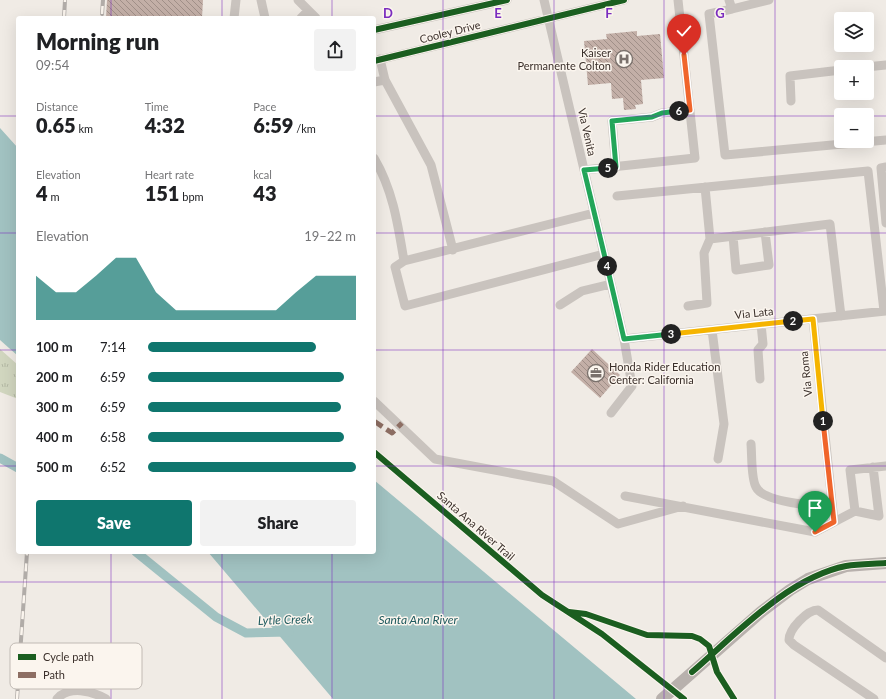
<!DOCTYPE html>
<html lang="en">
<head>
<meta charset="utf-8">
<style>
	:root { --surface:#fff; --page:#f2f2f2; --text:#202124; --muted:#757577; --accent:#0f766e }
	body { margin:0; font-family:Lato,sans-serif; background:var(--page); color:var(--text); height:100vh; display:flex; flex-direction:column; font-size:15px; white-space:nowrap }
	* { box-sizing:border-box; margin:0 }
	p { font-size:13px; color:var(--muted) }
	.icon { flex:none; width:22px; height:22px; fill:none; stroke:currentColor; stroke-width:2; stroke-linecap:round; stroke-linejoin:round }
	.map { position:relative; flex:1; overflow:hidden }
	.panel { position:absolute; left:16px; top:16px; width:360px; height:538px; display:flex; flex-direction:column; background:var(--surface); border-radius:4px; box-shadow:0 4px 16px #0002 }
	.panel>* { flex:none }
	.fabs { position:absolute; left:834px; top:12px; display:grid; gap:8px }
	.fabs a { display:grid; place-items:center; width:40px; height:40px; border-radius:4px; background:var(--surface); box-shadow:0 4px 16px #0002; font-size:20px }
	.pin { position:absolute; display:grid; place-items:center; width:34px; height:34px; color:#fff; margin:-41px -17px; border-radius:50% 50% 50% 0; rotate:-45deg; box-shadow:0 0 4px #0007 }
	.pin .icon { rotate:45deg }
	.km { position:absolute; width:20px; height:20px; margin:-10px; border-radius:50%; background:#222; color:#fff; font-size:11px; line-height:20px; text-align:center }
	.round { display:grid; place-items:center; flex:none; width:42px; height:42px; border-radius:4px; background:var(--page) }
	.overview { display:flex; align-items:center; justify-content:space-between; height:68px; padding:0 20px }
	h1 { font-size:22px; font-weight:800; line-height:30px }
	.figures { display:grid; grid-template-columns:repeat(3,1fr); gap:6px; height:68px; padding:4px 20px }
	.figures div { display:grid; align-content:center }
	.figures b { font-size:20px; font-weight:800 }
	.figures small { font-size:11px; font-weight:400 }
	.figures p { font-size:11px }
	.chart { height:112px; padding:8px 20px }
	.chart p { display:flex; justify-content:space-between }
	.chart svg { width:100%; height:72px; margin-top:4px; fill:var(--accent); opacity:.7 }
	.button { display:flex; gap:8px; margin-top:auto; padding:8px 20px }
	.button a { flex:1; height:46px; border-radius:4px; background:var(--accent); color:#fff; font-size:16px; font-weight:800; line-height:46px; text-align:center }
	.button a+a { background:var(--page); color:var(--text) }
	ul { padding:0 20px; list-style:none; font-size:13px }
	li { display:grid; grid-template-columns:64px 48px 1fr; align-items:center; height:30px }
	li i { height:10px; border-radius:5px; background:var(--accent) }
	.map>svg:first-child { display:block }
	.grass { fill:url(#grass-tufts) }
	.water { fill:#a1c2c1 }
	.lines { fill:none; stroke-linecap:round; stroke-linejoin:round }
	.canal { stroke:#a1c2c1; stroke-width:9 }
	.building { fill:url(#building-back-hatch) }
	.minor { stroke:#c9c3be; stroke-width:9 }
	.major { stroke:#b8b1ad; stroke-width:12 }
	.rail-casing { stroke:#b1aca8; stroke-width:4 }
	.rail { stroke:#fbf5ee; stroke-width:2.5; stroke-dasharray:8; stroke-linecap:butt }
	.quiet { stroke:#8d6e63; stroke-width:5; stroke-dasharray:10 5; stroke-linecap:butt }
	.cycleway-casing { stroke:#fbf5ee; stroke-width:8 }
	.cycleway { stroke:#1b5e20; stroke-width:6 }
	.split-1-casing { stroke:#fff; stroke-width:8 }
	.split-2-casing { stroke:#fff; stroke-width:8 }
	.split-3-casing { stroke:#fff; stroke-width:8 }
	.split-4-casing { stroke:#fff; stroke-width:8 }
	.split-5-casing { stroke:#fff; stroke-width:8 }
	.split-6-casing { stroke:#fff; stroke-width:8 }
	.split-7-casing { stroke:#fff; stroke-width:8 }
	.split-1 { stroke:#f0652b; stroke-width:5 }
	.split-2 { stroke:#f5b400; stroke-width:5 }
	.split-3 { stroke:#f5b400; stroke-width:5 }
	.split-4 { stroke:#22a559; stroke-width:5 }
	.split-5 { stroke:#22a559; stroke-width:5 }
	.split-6 { stroke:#22a559; stroke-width:5 }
	.split-7 { stroke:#f0652b; stroke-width:5 }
	.grid { fill:none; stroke:#7b2cbf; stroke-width:1; stroke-opacity:0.55 }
	.labels { text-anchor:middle; stroke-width:3; stroke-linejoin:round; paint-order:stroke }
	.street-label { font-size:11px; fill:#3b302b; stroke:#fbf5ee }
	.poi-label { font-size:11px; fill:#3b302b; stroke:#fbf5ee; text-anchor:end }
	.water-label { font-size:12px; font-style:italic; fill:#1f5a5e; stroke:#fbf5ee }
	.key { fill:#fbf5ee; stroke:#c1bab4; stroke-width:1 }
	.key-label { font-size:11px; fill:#3b302b }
	.grid-label { font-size:13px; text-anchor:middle; font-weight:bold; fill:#7b2cbf; stroke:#fbf5ee; stroke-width:3; stroke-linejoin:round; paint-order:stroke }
</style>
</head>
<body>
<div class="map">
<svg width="886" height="699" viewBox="0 0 886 699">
	<defs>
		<pattern id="grass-tufts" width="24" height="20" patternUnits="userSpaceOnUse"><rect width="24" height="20" fill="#d1d6bf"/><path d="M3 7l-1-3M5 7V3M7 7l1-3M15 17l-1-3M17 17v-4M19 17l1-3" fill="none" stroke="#b4b8a4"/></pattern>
		<pattern id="building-back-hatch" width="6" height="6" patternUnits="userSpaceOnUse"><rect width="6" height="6" fill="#c3afa7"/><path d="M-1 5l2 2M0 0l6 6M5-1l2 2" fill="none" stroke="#a08f88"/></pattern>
	</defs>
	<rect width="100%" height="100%" fill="#f0ebe5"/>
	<path class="grass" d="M 0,349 L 18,365 L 18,399 L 0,392 Z"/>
	<path class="water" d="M 0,128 L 18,148 L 18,356 L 0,340 Z
		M 374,480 L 380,485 L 636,699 L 333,699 L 208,552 L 374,552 Z"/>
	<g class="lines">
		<path class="canal" d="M 0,458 L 18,468
			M 136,552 L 216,617 L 246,633 L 289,632"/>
	</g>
	<path class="building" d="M 107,0 L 203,0 L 202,18 L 106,18 Z
		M 637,31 L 637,36 L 660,34 L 664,78 L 641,80 L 643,104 L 635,105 L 636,109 L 624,110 L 623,98 L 612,99 L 611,83 L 588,85 L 584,41 L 607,39 L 606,34 Z
		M 592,349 L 620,375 L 600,398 L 571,372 Z"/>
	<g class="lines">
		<path class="minor" d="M 261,0 L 265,18
			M 298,0 L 316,18
			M 544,0 L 624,339 L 632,386 L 611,413
			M 729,0 L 732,9 L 769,0
			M 732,9 L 709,14 L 725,155 L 886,140
			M 234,18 L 236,0
			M 301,18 L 308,11
			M 374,30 L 507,0
			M 374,61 L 624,0
			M 866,67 L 886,65
			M 385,80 L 431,165 L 453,250
			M 374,82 L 385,80 L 380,59
			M 791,101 L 790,76 L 841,70
			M 374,158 C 393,190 398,225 404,261 L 395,267 L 405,306 L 604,254
			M 616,167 L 612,121 L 652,117 L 662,113 L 690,110
			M 886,167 L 881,168 L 886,223
			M 584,170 L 695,158 L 678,0
			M 705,187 L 710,239
			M 617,196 L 868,171 L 884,311
			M 733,236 L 736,270 L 769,265 L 765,232
			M 404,261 L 594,213
			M 560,305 L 582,291 L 611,284
			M 688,306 L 707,303 L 704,253 L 710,239 L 830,224 L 841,316
			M 813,319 L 834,522
			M 712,330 L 724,424 L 718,459
			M 624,339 L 886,311
			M 760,379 L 758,350 L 763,344 L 761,324
			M 374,401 L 435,459 L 553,481 L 618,524 L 683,506
			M 751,444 C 752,455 751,479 756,487 C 763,502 817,507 832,506
			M 873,467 L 879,516 L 855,511 L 850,470 L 886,466
			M 625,496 L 815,532 L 855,511
			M 57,699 C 69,685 92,691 106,699
			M 874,699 L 794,645 L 789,640 C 789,629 807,610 818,610 L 886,658"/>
		<path class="major" d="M 662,699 L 761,612 L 790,590 L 808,579 L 846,566 L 886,563"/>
		<g class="rail-casing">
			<path id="rail" d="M 102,14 L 103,0
				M 64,18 L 65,0
				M 17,699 L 27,552"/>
		</g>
		<use href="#rail" class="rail"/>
		<path class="quiet" d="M 374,421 L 392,433 L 402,423"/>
		<g class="cycleway-casing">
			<path id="cycleway" d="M 374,30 L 507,0
				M 374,61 L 624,0
				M 374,452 L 542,595 L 602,634 L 684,699
				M 569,612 L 586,614 L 647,635 L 692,636 L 700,639 L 709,646 L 717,672 L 734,699
				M 692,672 C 735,635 789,577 846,566 C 859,564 873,564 886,563"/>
		</g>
		<use href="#cycleway" class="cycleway"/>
	</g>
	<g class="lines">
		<g class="split-1-casing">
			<path id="split-1" d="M 815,532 L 834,522 L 823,421"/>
		</g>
		<g class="split-2-casing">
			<path id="split-2" d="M 793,321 L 813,319 L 823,421"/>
		</g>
		<g class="split-3-casing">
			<path id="split-3" d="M 671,334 L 793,321"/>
		</g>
		<g class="split-4-casing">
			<path id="split-4" d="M 607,266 L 624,339 L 671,334"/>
		</g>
		<g class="split-5-casing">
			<path id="split-5" d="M 607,266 L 584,170 L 608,168"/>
		</g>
		<g class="split-6-casing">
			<path id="split-6" d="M 608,168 L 616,167 L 612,121 L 652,117 L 662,113 L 679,111"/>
		</g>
		<g class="split-7-casing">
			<path id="split-7" d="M 679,111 L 690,110 L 684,55"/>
		</g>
		<use href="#split-1" class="split-1"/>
		<use href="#split-2" class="split-2"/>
		<use href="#split-3" class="split-3"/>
		<use href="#split-4" class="split-4"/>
		<use href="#split-5" class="split-5"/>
		<use href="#split-6" class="split-6"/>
		<use href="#split-7" class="split-7"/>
	</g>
	<path class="grid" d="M 111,0 L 111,18M 222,0 L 222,18M 332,0 L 332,18M 443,0 L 443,699M 554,0 L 554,699M 664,0 L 664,699M 775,0 L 775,699M 0,116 L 18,116M 374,116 L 841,116M 867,116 L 886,116M 0,233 L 18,233M 374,233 L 886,233M 0,350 L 18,350M 374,350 L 886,350M 0,466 L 18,466M 374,466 L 886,466M 111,552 L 111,699M 222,552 L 222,699M 332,552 L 332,699M 0,582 L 886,582"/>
	<defs>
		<g id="hospital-ring" transform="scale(0.9)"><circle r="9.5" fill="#fbf5ee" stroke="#7a716c" stroke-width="1.5"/><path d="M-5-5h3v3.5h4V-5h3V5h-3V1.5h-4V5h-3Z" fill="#7a716c"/></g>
		<g id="office-ring" transform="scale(0.9)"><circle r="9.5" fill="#fbf5ee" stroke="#7a716c" stroke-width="1.5"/><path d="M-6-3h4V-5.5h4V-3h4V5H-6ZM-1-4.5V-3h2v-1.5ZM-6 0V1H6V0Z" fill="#7a716c"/></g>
	</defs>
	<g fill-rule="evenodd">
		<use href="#hospital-ring" x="624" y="59"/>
		<use href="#office-ring" x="596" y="373"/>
	</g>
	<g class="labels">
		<g class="street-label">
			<text transform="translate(450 32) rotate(-14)" y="4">Cooley Drive</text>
			<text transform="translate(587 132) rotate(77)" y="4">Via Venita</text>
			<text transform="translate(754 313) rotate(-6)" y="4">Via Lata</text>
			<text transform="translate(806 374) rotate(-96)" y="4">Via Roma</text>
			<text transform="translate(476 526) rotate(41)" y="4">Santa Ana River Trail</text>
		</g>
		<g class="poi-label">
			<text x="611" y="57">Kaiser<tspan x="611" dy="13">Permanente Colton</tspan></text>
			<text x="609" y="371" text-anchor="start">Honda Rider Education<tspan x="609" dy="13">Center: California</tspan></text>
		</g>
		<g class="water-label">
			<text transform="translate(285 620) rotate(-2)" y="4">Lytle Creek</text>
			<text x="418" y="624">Santa Ana River</text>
		</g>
	</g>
	<rect x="10" y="643" width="132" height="46" rx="6" class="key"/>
	<rect x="18" y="654" width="18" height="6" fill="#1b5e20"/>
	<rect x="18" y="672" width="18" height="6" fill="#8d6e63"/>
	<g class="key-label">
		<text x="43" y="661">Cycle path</text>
		<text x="43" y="679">Path</text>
	</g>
	<g class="grid-label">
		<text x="388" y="18">D</text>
		<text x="498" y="18">E</text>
		<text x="609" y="18">F</text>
		<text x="720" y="18">G</text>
	</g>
</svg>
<div class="fabs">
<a><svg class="icon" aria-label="layers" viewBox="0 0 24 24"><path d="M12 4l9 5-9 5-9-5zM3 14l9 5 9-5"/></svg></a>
<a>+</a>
<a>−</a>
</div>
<div class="pin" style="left:815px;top:532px;background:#1e9e55"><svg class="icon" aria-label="arrive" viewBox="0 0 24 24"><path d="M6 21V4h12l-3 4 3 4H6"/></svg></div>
<div class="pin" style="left:684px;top:55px;background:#d93025"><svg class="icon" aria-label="check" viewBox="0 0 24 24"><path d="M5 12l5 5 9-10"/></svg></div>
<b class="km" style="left:823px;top:421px">1</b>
<b class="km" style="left:793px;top:321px">2</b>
<b class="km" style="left:671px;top:334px">3</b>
<b class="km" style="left:607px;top:266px">4</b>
<b class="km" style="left:608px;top:168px">5</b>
<b class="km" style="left:679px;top:111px">6</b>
<section class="panel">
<div class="overview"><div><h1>Morning run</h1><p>09:54</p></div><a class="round"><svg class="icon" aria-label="share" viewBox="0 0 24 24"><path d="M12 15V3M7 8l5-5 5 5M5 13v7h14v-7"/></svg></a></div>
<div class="figures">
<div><p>Distance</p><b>0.65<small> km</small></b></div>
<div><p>Time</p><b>4:32</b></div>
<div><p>Pace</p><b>6:59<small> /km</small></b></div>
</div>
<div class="figures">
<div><p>Elevation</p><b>4<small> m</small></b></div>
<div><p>Heart rate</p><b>151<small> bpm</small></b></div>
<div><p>kcal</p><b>43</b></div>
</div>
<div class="chart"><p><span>Elevation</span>19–22 m</p>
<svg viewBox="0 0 160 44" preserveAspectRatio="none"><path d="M0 44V17L10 27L20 27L30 17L40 6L50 6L60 27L70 38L80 38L90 38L100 38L110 38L120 38L130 27L140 17L150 17L160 17V44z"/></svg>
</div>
<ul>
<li><b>100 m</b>7:14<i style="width:81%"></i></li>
<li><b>200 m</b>6:59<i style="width:94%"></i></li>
<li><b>300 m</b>6:59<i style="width:93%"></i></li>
<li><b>400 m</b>6:58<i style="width:94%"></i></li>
<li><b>500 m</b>6:52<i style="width:100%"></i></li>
</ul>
<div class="button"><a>Save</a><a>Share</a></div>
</section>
</div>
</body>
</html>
